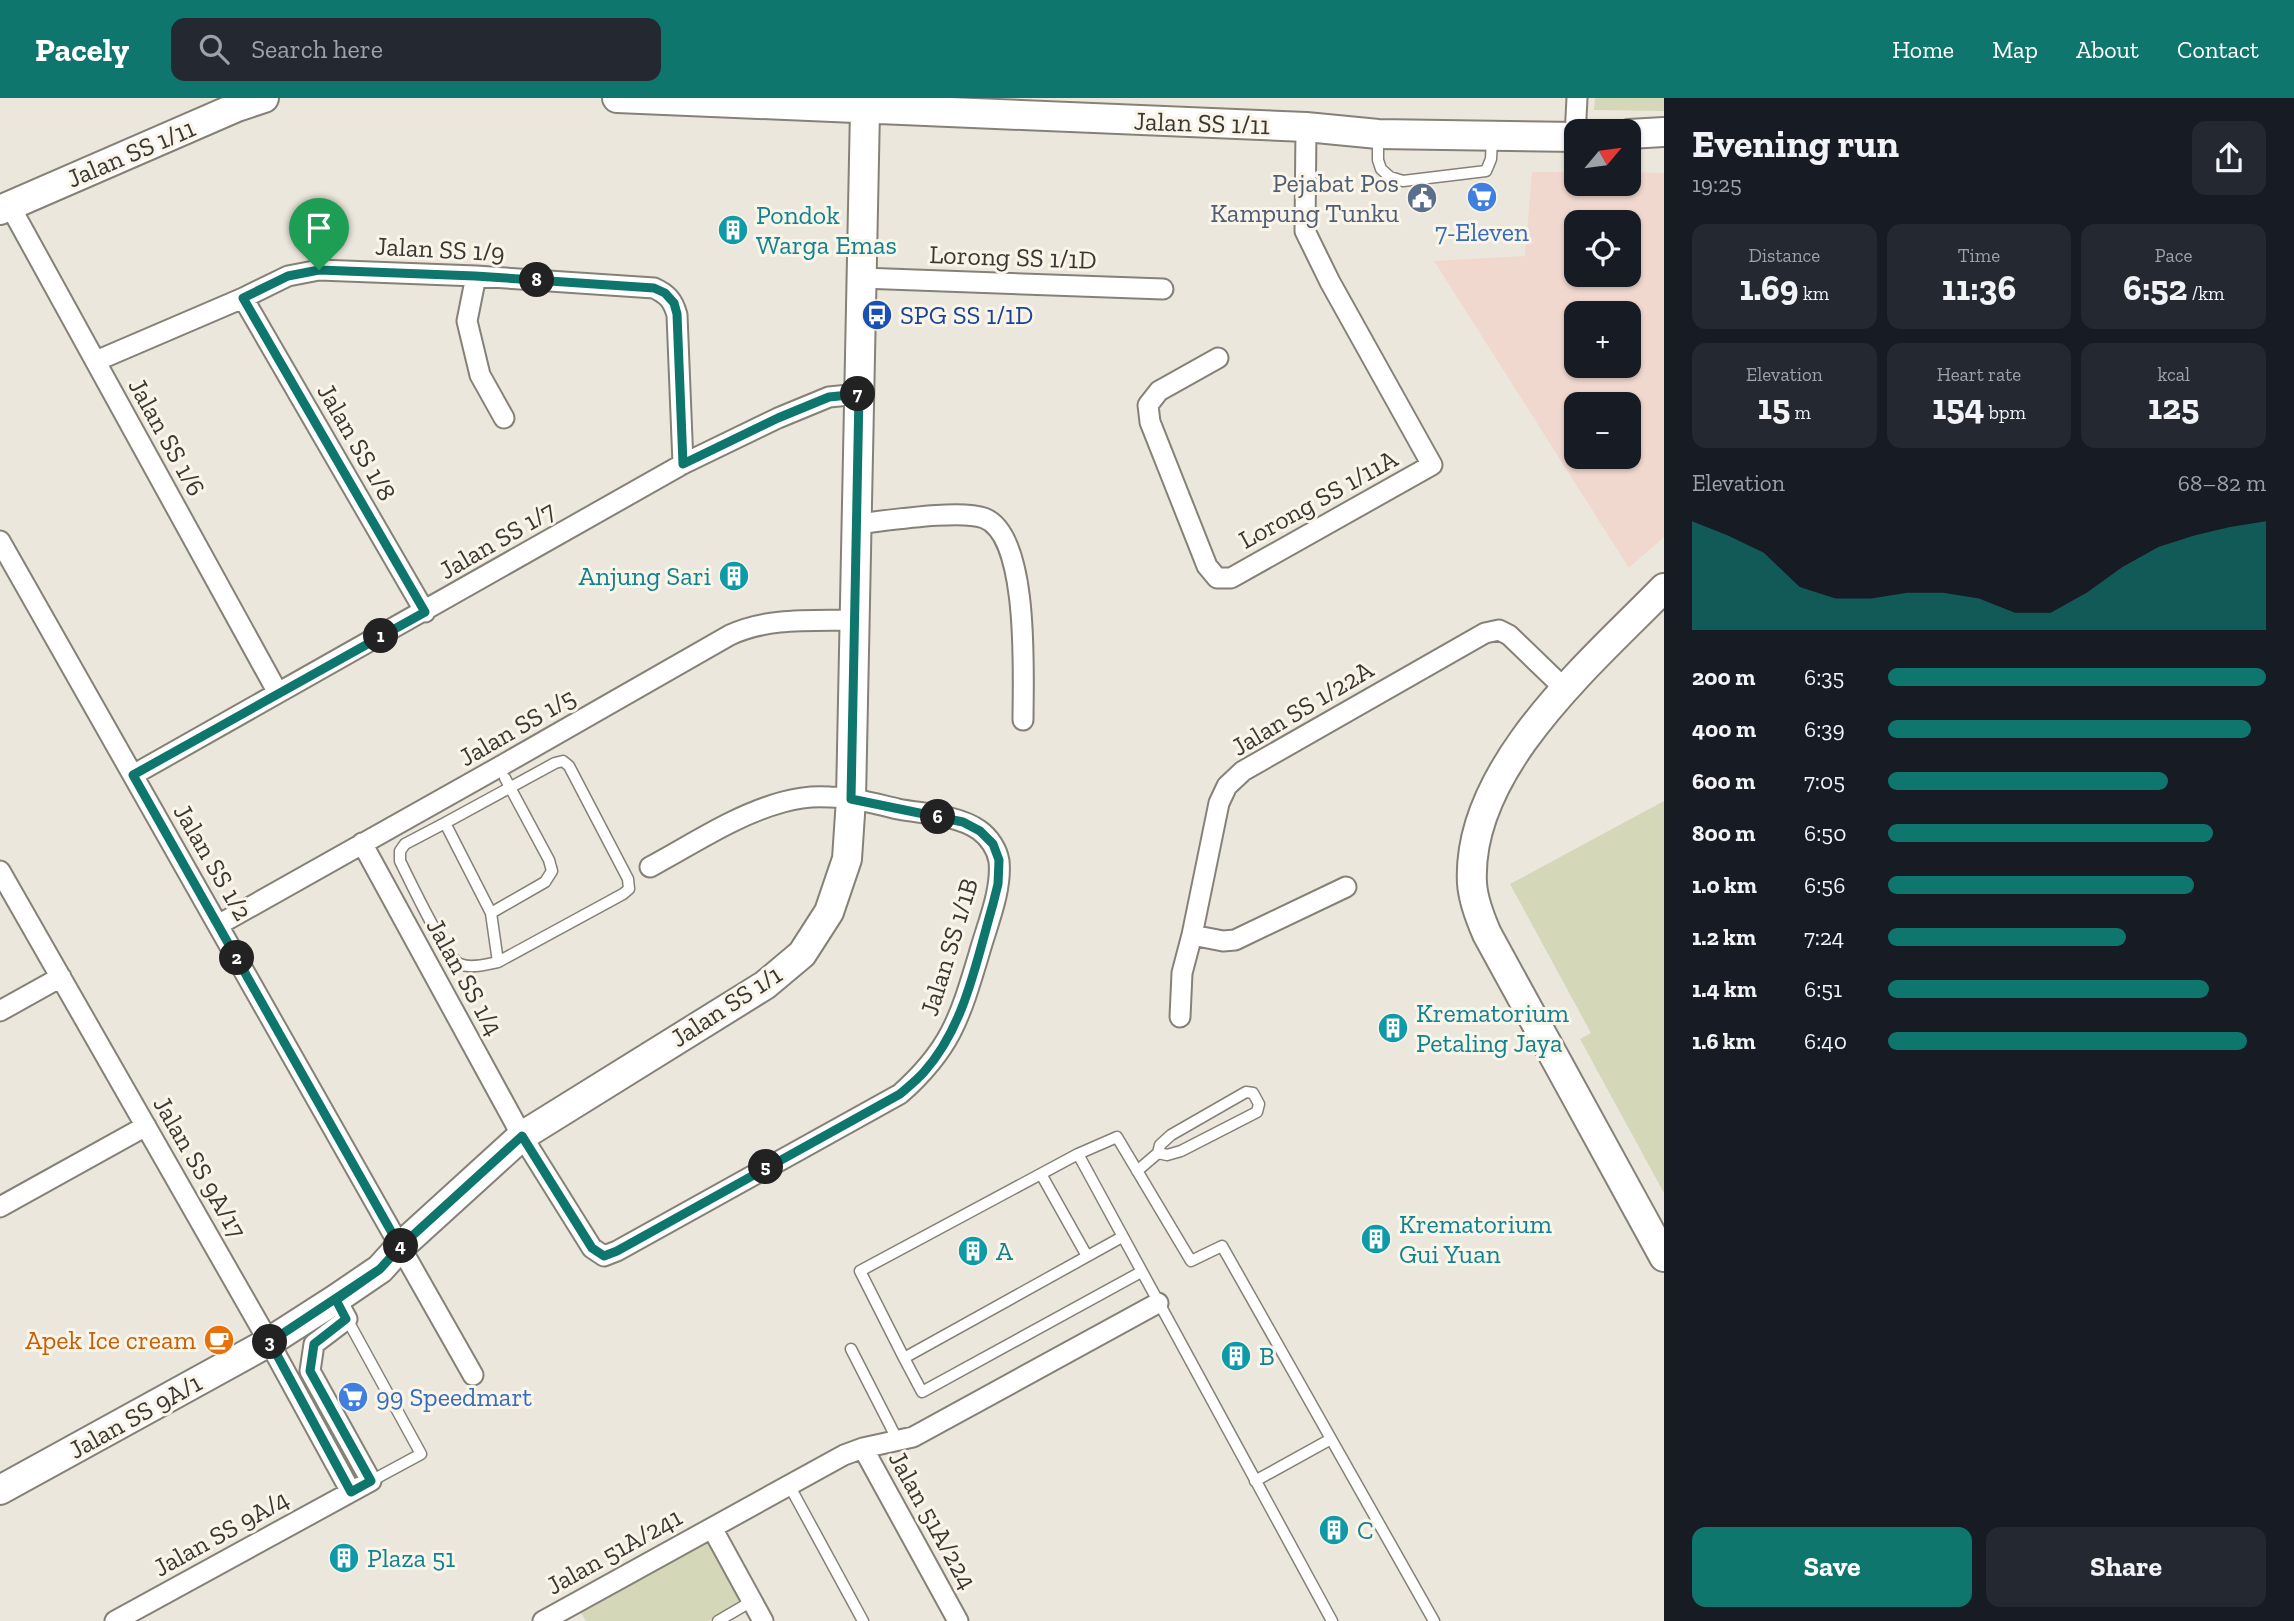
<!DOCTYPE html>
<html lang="en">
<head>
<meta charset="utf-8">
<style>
	:root { --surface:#171b24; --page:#242831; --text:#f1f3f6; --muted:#9ea1a6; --accent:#0f766e }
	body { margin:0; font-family:"Zilla Slab",serif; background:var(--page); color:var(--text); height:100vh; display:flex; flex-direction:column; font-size:26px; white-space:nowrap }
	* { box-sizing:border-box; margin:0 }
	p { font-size:23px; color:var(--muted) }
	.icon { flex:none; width:38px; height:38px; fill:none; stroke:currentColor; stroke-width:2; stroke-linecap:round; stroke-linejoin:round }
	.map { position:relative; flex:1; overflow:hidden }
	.side { display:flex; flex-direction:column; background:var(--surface); width:630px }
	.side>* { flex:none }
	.needle { width:46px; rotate:61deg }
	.fabs { position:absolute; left:1564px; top:21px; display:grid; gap:14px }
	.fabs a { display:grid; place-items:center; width:77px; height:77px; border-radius:14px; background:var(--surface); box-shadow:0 2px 5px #0004; font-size:35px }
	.pin { position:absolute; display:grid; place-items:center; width:60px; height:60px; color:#fff; margin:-72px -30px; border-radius:50% 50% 50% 0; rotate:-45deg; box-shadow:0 0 7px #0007 }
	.pin .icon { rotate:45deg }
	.km { position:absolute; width:35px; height:35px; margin:-18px; border-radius:50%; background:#222; color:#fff; font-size:19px; line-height:35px; text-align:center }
	.round { display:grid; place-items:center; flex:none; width:74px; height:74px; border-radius:14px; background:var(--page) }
	.summary { display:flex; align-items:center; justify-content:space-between; height:119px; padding:0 28px }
	h1 { font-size:38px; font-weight:700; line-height:52px }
	.figures { display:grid; grid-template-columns:repeat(3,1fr); gap:10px; height:119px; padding:7px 28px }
	.figures div { display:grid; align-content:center; border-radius:14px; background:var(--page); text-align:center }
	.figures b { font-size:35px; font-weight:700 }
	.figures small { font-size:19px; font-weight:400 }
	.figures p { font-size:19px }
	.chart { height:196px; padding:14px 28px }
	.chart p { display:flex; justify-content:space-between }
	.chart svg { width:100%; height:126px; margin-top:7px; fill:var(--accent); opacity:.7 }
	.button { display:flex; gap:14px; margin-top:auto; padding:14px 28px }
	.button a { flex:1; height:80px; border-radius:14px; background:var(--accent); color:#fff; font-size:28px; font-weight:700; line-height:80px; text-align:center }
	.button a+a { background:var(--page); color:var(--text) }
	ul { padding:0 28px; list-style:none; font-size:23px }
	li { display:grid; grid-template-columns:112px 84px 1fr; align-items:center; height:52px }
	li i { height:18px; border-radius:9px; background:var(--accent) }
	header { display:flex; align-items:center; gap:42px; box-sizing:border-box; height:98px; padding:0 35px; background:var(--accent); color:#fff }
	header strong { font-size:33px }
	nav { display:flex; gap:38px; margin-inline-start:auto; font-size:24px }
	.search { width:490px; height:63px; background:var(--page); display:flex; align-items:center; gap:18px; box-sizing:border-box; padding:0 24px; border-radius:14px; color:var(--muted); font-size:26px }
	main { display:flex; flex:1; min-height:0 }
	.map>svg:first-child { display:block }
	.education { fill:#f0d8ce; fill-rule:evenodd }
	.green { fill:#d4d7b8 }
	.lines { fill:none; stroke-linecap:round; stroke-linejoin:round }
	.lane-casing { stroke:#868177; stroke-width:13 }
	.street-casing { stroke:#868177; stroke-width:23 }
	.secondary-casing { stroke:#868177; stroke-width:32 }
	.lane { stroke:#fff; stroke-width:10 }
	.street { stroke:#fff; stroke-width:19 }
	.secondary { stroke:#fff; stroke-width:28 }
	.route-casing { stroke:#fff; stroke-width:14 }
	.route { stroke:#0f766e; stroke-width:9 }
	.labels { text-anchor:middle; stroke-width:6; stroke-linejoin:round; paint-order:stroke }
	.street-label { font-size:26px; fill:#3a3834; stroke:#faf4e9 }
	.service-label { font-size:26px; fill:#4e5e75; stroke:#faf4e9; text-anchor:end }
	.culture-label { font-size:26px; fill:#0d838f; stroke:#faf4e9; text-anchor:start }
	.shop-label { font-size:26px; fill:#366cbe; stroke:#faf4e9 }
	.transit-label { font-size:26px; fill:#164399; stroke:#faf4e9; text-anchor:start }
	.food-label { font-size:26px; fill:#c56008; stroke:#faf4e9; text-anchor:end }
</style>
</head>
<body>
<header>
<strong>Pacely</strong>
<div class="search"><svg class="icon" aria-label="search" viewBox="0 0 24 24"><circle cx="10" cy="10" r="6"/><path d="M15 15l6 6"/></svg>Search here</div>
<nav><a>Home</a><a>Map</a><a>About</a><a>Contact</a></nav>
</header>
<main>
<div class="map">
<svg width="1664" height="1523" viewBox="0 0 1664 1523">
	<rect width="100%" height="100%" fill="#ece7dc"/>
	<path class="education" d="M 1532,74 L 1577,74 L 1577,86 L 1629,86 L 1629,74 L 1664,75 L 1664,439 L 1629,470 L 1434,163 L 1525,158 ZM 1577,124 L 1629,124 L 1629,177 L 1577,177 ZM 1577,215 L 1629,215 L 1629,268 L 1577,268 ZM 1577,306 L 1629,306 L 1629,359 L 1577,359 Z"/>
	<path class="green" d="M 1595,0 L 1664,0 L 1664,13 L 1594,12 Z
		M 1664,703 L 1664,1095 L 1580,941 L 1591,935 L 1510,786 Z
		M 709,1444 L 742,1504 L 708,1523 L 586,1523 L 581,1515 Z"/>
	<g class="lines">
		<g class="lane-casing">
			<path id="lane" d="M 1378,40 L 1378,62 L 1381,71 L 1390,79 L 1403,83 L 1486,73 L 1491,61 L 1492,41
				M 445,725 L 555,665 L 563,663 L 569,668 L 628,781 L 629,791 L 623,796 L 498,864
				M 491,815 L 498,864 C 487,866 471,871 460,866 C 446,860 409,781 400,763 L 400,753 L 405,746 L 445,725 L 491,815 L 545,784 L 552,773 L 549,762 L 505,680
				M 1137,1073 L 1158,1055 L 1160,1047 L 1171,1037 L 1246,994 L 1253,995 L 1259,1006 L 1257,1014 L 1181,1053 L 1167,1057 L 1158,1055
				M 1041,1076 L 1087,1158
				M 1122,1139 L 904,1260 L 922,1294 L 1141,1174
				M 347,1221 L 421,1356 L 371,1383
				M 851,1251 L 898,1343
				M 904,1260 L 860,1173 L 1078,1056
				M 1255,1383 L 1331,1341
				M 789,1387 L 863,1523
				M 718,1523 L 752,1503
				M 1332,1523 L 1078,1056 L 1117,1039 L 1191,1163 L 1222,1148 L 1434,1523"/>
		</g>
		<g class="street-casing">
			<path id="street" d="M 1575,39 L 1577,0
				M 10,108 L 278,595
				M 476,178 L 467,223 L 480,277 L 504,320
				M 861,180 L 1163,191
				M 243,200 L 425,514
				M 1218,260 L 1159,293 L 1148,307 L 1150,324 L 1207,468 L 1217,480 L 1231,480 L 1432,367 L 1330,184 L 1305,133 L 1306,29
				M 96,263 L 243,200 L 288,178 L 319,172 L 476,178 L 654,190 C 667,196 673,202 677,217 L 683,366
				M 856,426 C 886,423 959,411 984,420 C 1030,437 1023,579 1023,622
				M 0,443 L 473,1277
				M 133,677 L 683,366 L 778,320 L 829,299 L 859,296
				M 362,745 L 522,1038 L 592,1150 L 604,1158 L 617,1153 L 900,996 C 951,951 960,919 979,856 C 987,827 1002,793 999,763 C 997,751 989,739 979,732 C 958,717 924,716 898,711 C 876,706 853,699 830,699 C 816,698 797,700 783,704 C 735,717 693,746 650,769
				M 0,773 L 269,1244 L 351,1394
				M 218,827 L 499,669 L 730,537 C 769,519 812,523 855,522
				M 1192,837 L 1223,843 L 1235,842 L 1346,789
				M 0,913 L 61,879
				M 1180,919 L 1182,875 L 1192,837 L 1219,705 L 1227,688 L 1243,673 L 1485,535 L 1499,532 L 1509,537 L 1565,591
				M 0,1109 L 146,1028
				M 863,1350 L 958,1523
				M 712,1430 L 763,1523
				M 115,1523 L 371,1383 L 310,1273 L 314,1246 L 347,1221 L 336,1201
				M 543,1523 L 844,1357 L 863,1350 L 913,1339 L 1158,1205"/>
		</g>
		<g class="secondary-casing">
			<path id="secondary" d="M 617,0 L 1306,29 L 1378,36 L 1577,39
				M 1629,36 L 1664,34
				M 0,112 L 237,9 L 264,0
				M 1664,490 C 1591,565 1466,670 1472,785 C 1473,802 1480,820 1487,836 L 1664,1159
				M 0,1392 L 269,1244 L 336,1201 L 380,1171 L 400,1149 L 522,1038 L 765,887 L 802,856 L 829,814 L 847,761 L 851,701 L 865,12"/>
		</g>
		<use href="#lane" class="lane"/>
		<use href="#street" class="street"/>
		<use href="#secondary" class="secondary"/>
	</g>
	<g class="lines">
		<g class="route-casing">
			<path id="route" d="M 319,172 L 288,178 L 243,200 L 425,514 L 133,677 L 400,1149 L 380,1171 L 270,1244 L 351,1394 L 371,1383 L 310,1273 L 314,1246 L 346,1221 L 336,1202 L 380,1171 L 400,1149 L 522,1038 L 592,1150 L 604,1158 L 617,1153 L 900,996 C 908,989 917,982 924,974 C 965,928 976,864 993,806 L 998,786 L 999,762 L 993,746 L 980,733 L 963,724 L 851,701 L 859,296 L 829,299 L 778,320 L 683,366 L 677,216 L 674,205 L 665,195 L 654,190 L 475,178 L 319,172"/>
		</g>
		<use href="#route" class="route"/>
	</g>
	<defs>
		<g id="supermarket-disc" transform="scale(1.575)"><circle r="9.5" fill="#3f7fe0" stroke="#faf4e9"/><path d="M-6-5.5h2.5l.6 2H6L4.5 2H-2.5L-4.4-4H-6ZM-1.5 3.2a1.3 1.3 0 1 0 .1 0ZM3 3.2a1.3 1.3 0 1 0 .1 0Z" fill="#fff"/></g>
		<g id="civic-disc" transform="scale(1.575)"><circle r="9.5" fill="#5c6f8a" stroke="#faf4e9"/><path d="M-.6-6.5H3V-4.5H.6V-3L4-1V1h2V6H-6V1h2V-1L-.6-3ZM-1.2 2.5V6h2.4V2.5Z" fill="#fff"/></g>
		<g id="building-disc" transform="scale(1.575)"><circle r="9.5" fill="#0f9aa8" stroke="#faf4e9"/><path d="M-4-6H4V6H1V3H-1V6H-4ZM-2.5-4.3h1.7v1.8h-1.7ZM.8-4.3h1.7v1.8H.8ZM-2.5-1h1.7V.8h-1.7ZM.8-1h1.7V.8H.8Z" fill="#fff"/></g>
		<g id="bus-disc" transform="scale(1.575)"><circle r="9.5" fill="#1a4fb4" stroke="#faf4e9"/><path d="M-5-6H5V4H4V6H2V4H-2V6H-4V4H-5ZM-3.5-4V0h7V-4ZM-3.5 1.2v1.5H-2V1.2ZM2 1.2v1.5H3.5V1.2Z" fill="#fff"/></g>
		<g id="cafe-disc" transform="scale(1.575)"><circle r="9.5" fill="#e8710a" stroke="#faf4e9"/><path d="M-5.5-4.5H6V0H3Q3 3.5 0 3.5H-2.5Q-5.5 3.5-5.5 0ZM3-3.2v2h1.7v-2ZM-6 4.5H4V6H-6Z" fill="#fff"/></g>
	</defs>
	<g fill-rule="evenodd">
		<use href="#supermarket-disc" x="1482" y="99"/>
		<use href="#civic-disc" x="1422" y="100"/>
		<use href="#building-disc" x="733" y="132"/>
		<use href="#bus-disc" x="877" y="217"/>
		<use href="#building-disc" x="734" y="478"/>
		<use href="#building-disc" x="1393" y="930"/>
		<use href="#building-disc" x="1376" y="1141"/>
		<use href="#building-disc" x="973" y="1153"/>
		<use href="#cafe-disc" x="219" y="1242"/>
		<use href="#building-disc" x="1236" y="1258"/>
		<use href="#supermarket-disc" x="353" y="1299"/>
		<use href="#building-disc" x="1334" y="1432"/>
		<use href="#building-disc" x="344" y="1460"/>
	</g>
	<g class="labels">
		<g class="street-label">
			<text transform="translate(1202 25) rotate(2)" y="9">Jalan SS 1/11</text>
			<text transform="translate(131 55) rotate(-23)" y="9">Jalan SS 1/11</text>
			<text transform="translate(440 151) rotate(3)" y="9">Jalan SS 1/9</text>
			<text transform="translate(1013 159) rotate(2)" y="9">Lorong SS 1/1D</text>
			<text transform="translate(167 339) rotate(61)" y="9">Jalan SS 1/6</text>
			<text transform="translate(357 344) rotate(60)" y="9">Jalan SS 1/8</text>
			<text transform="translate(1318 401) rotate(-29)" y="9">Lorong SS 1/11A</text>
			<text transform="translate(497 442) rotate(-30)" y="9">Jalan SS 1/7</text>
			<text transform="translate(1302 610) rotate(-31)" y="9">Jalan SS 1/22A</text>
			<text transform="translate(517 629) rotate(-30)" y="9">Jalan SS 1/5</text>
			<text transform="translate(213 764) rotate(60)" y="9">Jalan SS 1/2</text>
			<text transform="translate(949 849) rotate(-73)" y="9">Jalan SS 1/1B</text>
			<text transform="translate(465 879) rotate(61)" y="9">Jalan SS 1/4</text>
			<text transform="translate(726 908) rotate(-33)" y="9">Jalan SS 1/1</text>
			<text transform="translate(200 1069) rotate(60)" y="9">Jalan SS 9A/17</text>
			<text transform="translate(135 1318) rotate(-29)" y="9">Jalan SS 9A/1</text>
			<text transform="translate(933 1422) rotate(61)" y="9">Jalan 51A/224</text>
			<text transform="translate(221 1435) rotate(-29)" y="9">Jalan SS 9A/4</text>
			<text transform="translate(614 1453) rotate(-29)" y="9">Jalan 51A/241</text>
		</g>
		<g class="service-label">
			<text x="1399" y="94">Pejabat Pos<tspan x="1399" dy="30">Kampung Tunku</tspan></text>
		</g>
		<g class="culture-label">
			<text x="756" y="126">Pondok<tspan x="756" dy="30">Warga Emas</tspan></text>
			<text x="711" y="487" text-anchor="end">Anjung Sari</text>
			<text x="1416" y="924">Krematorium<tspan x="1416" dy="30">Petaling Jaya</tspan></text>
			<text x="1399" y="1135">Krematorium<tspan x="1399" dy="30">Gui Yuan</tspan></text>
			<text x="996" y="1162">A</text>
			<text x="1259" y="1267">B</text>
			<text x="1357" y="1441">C</text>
			<text x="367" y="1469">Plaza 51</text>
		</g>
		<g class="shop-label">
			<text x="1482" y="143">7-Eleven</text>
			<text x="376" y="1308" text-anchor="start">99 Speedmart</text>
		</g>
		<g class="transit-label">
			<text x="900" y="226">SPG SS 1/1D</text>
		</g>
		<g class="food-label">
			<text x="196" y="1251">Apek Ice cream</text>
		</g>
	</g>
</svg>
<div class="fabs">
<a><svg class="needle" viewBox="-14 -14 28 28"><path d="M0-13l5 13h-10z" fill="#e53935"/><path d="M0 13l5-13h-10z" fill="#9ea1a6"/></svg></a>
<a><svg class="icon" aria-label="locate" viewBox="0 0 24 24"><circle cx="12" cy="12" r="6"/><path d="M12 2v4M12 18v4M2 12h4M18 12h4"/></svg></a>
<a>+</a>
<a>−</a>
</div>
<div class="pin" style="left:319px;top:172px;background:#1e9e55"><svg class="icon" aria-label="arrive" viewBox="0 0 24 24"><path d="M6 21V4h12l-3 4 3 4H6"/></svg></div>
<b class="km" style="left:381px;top:538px">1</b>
<b class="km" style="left:237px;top:860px">2</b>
<b class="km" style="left:270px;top:1244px">3</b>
<b class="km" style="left:401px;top:1148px">4</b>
<b class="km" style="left:766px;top:1069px">5</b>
<b class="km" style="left:938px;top:719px">6</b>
<b class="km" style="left:858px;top:296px">7</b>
<b class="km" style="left:537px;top:182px">8</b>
</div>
<section class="side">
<div class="summary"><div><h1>Evening run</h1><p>19:25</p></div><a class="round"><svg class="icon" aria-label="share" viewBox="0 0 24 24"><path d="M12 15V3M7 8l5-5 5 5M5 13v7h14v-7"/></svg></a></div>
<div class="figures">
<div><p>Distance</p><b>1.69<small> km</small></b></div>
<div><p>Time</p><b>11:36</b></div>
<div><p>Pace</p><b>6:52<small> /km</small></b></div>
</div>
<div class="figures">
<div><p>Elevation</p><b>15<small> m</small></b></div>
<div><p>Heart rate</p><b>154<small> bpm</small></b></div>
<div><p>kcal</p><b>125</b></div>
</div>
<div class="chart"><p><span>Elevation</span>68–82 m</p>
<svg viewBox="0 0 160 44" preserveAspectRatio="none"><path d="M0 44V6L10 11L20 17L30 29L40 33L50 33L60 31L70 31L80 33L90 38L100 38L110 31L120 22L130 15L140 11L150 8L160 6V44z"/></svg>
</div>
<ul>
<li><b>200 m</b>6:35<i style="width:100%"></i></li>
<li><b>400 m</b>6:39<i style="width:96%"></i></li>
<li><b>600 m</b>7:05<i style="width:74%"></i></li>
<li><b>800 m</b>6:50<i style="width:86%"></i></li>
<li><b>1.0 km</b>6:56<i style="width:81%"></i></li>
<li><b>1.2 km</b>7:24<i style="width:63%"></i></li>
<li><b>1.4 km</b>6:51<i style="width:85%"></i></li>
<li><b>1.6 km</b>6:40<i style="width:95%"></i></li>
</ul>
<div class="button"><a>Save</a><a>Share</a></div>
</section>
</main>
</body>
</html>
